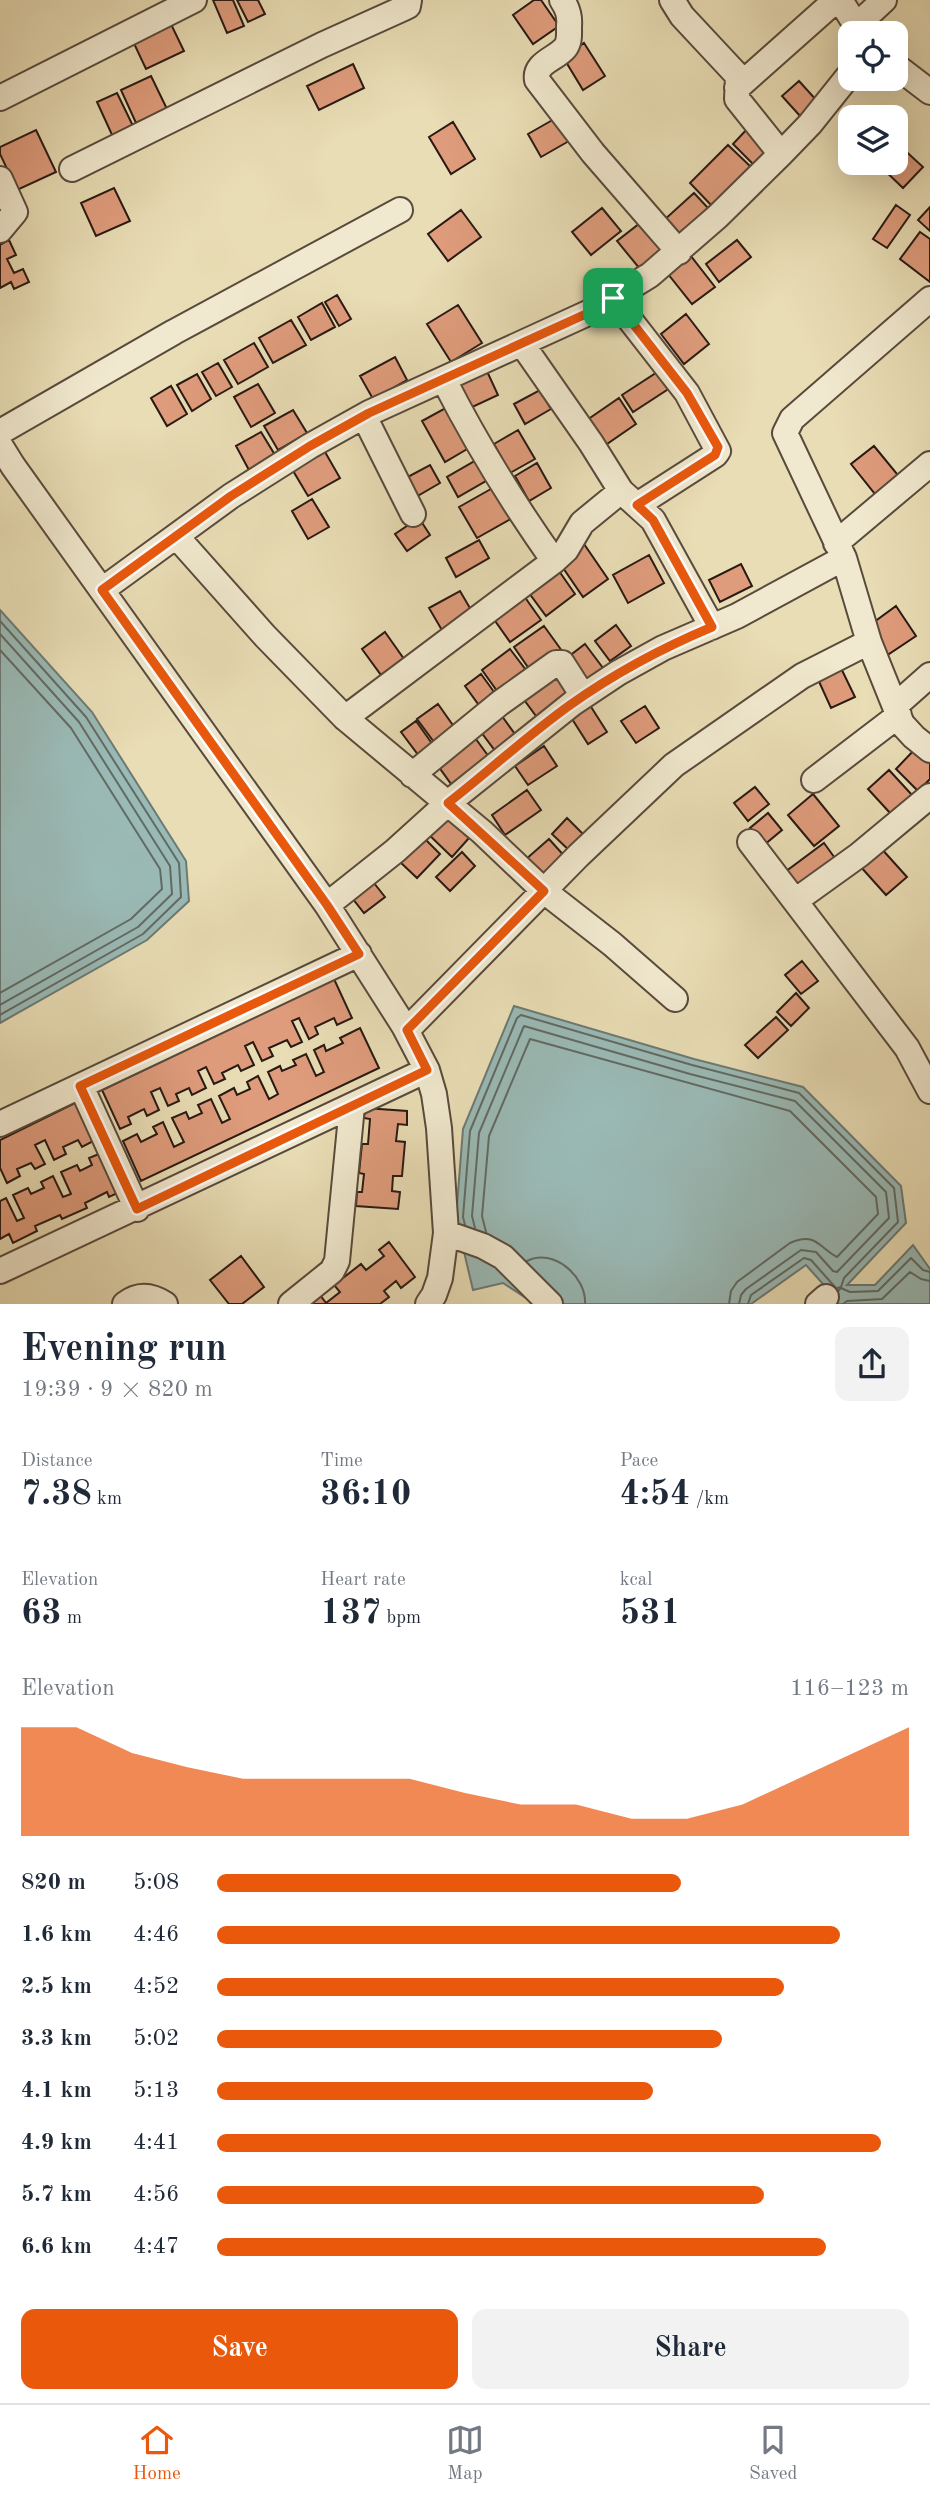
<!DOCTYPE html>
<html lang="en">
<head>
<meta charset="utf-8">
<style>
	:root { --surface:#fff; --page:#f2f2f3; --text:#1f2937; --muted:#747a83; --line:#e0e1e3; --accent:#ea580c }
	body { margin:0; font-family:"Old Standard TT",serif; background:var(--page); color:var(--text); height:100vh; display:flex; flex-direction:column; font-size:26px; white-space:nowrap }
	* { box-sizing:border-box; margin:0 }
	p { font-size:23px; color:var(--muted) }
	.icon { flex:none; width:38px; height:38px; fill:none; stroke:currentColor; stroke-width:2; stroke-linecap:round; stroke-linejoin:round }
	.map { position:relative; height:1304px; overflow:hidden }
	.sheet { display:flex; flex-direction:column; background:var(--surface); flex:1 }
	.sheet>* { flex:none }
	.tools { position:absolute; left:838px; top:21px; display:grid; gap:14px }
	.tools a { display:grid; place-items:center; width:70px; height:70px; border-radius:14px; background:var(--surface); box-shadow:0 7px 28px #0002; font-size:35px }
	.pin { position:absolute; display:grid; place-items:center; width:60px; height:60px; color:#fff; margin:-30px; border-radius:14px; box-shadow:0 4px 10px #0006 }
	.round { display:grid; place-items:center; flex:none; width:74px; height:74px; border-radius:14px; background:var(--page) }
	.overview { display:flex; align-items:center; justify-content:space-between; height:119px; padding:0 21px }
	h1 { font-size:38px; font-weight:700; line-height:52px }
	.metrics { display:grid; grid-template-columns:repeat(3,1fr); gap:10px; height:119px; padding:7px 21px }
	.metrics div { display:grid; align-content:center }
	.metrics b { font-size:35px; font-weight:700 }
	.metrics small { font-size:19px; font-weight:400 }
	.metrics p { font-size:19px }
	.chart { height:196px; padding:14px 21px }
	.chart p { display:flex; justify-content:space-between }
	.chart svg { width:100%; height:126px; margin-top:7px; fill:var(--accent); opacity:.7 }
	.primary-button { display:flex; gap:14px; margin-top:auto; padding:14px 21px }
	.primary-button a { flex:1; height:80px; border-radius:14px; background:var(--accent); color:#fff; font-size:28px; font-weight:700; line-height:80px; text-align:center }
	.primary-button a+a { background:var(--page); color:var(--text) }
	ul { padding:0 21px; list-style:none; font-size:23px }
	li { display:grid; grid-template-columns:112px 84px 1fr; align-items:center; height:52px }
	li i { height:18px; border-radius:9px; background:var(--accent) }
	.tabs { display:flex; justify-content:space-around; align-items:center; height:98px; border-top:2px solid var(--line); background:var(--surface); font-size:19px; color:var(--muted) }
	.tabs a { display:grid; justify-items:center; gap:4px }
	.tabs .selected { color:var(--accent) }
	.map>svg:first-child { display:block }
	.water { fill:#9abab6; stroke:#6c7a75; stroke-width:2 }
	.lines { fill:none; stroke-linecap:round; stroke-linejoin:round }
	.shore { stroke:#616a64; stroke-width:2 }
	.building { fill:#df9c7c; stroke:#281913; stroke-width:2 }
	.minor-casing { stroke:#584a3c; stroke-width:28 }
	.minor { stroke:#f1e9cf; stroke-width:24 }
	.route-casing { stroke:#fff; stroke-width:14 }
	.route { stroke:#ea580c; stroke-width:9 }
</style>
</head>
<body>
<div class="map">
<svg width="930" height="1304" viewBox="0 0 930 1304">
	<rect width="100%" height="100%" fill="#e9ddb5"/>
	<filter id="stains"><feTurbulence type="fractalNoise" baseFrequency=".00286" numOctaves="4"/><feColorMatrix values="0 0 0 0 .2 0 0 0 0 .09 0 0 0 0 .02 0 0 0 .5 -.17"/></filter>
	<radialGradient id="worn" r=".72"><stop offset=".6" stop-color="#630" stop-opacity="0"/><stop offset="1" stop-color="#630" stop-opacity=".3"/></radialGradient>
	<path class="water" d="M 0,610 L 92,712 L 186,861 L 189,901 L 147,940 L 0,1023 Z
		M 514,1006 L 694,1059 L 803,1087 L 901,1186 L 906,1223 L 847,1285 L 875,1285 L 913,1245 L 930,1269 L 930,1304 L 824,1304 L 831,1293 L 806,1265 L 751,1304 L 556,1304 L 542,1282 L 526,1298 L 503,1283 L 473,1290 L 456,1218 L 463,1129 Z"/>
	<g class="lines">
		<path class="shore" d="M 0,621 L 86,717 L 179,863 L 181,897 L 143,934 L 0,1015
			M 0,634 L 79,722 L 170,866 L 172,894 L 138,927 L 0,1005
			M 0,650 L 71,728 L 160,869 L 162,889 L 131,919 L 0,993
			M 465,1225 L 463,1217 L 470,1131 L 517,1018 L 521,1015 L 692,1065 L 799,1093 L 894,1188 L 898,1222 L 844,1278 L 841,1287 L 837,1288
			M 475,1228 L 472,1216 L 479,1133 L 524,1026 L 690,1074 L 795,1101 L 886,1192 L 889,1218 L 837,1272 L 833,1271 L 816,1252 L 801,1250 L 746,1289 L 741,1295 L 739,1304
			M 486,1232 L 482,1216 L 489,1136 L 530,1039 L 790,1111 L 876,1197 L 878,1214 L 837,1257 C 819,1248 816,1231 790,1243 L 737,1282 L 731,1291 L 729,1304
			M 527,1261 C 553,1247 587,1277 585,1304
			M 838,1291 L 841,1288 L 850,1292 L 878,1291 L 911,1258 L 923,1270 L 930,1272
			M 748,1304 L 751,1295 L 804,1258 L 811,1260 L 835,1287
			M 843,1304 L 847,1301 L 882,1299 L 910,1272 L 921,1279 L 930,1281"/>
	</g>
	<path class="building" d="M 213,0 L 233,0 L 244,26 L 227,33 Z
		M 237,0 L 258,0 L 265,14 L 248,22 Z
		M 534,0 L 541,0 L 559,26 L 533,44 L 513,15 Z
		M 168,18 L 184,51 L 146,69 L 130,35 Z
		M 584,43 L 605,76 L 583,90 L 563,57 Z
		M 353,64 L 364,88 L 319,110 L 307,86 Z
		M 151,76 L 167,109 L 136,123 L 121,90 Z
		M 799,81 L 818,102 L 801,117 L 782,96 Z
		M 117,93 L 134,128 L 113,137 L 97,102 Z
		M 556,118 L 569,141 L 541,157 L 528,134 Z
		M 453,122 L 475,159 L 451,174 L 429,137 Z
		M 749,127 L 772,149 L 755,166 L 733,144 Z
		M 36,130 L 56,172 L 17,190 L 0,154 L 0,147 Z
		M 728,145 L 751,167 L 712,206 L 690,183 Z
		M 899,145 L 923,167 L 903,188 L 880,166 L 883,163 L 896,163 L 896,149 Z
		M 114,188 L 130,221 L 96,236 L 81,203 Z
		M 694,193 L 708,208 L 677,237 L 663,221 Z
		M 896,205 L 910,215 L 887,248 L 873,239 Z
		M 930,207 L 930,231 L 918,220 Z
		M 602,208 L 621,231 L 591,255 L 572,232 Z
		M 461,210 L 481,237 L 448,261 L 428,234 Z
		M 644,220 L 666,247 L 640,269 L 617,241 Z
		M 920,232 L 930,239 L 930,282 L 900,259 Z
		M 9,240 L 16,255 L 7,259 L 14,273 L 23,269 L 29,282 L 14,289 L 11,282 L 0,288 L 0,245 Z
		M 737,240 L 751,257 L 719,282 L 706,264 Z
		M 687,251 L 715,287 L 692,304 L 664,269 Z
		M 337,295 L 351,319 L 339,326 L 325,302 Z
		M 322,303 L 335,327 L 311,340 L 298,317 Z
		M 458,305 L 482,343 L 451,362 L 427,324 Z
		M 686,314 L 709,344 L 684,364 L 661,334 Z
		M 291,320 L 306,345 L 273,363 L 259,338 Z
		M 254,343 L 268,367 L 238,384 L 224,360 Z
		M 395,357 L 407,380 L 373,399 L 360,376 Z
		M 218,363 L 232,387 L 216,396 L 202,372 Z
		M 485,367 L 498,395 L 466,410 L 453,382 Z
		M 659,371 L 670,388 L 633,412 L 622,395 Z
		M 197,374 L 211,399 L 192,411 L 177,385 Z
		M 258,384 L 275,413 L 251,427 L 234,397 Z
		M 171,386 L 187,414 L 167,426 L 151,398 Z
		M 540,390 L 551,409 L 525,424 L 514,404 Z
		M 619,398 L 636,424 L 604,446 L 587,420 Z
		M 451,405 L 474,445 L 445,462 L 422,421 Z
		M 293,410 L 307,433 L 278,450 L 264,426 Z
		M 518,430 L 535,459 L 510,473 L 494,444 Z
		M 261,432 L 275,455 L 249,470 L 236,446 Z
		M 321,445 L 340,478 L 308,496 L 289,464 Z
		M 874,446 L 902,480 L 879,499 L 851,464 Z
		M 480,458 L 491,478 L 458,497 L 447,477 Z
		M 537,463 L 551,488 L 529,501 L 515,476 Z
		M 430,465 L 440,483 L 414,498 L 404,479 Z
		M 498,485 L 516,516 L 477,538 L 459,507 Z
		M 312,499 L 329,527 L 308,539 L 292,511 Z
		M 419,518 L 430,535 L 407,551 L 395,534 Z
		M 479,540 L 489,558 L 456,577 L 446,558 Z
		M 584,544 L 608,579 L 583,597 L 559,562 Z
		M 649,555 L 664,583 L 628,603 L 613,575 Z
		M 741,564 L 752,586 L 720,602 L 709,580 Z
		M 559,571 L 575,594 L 546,616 L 529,593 Z
		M 460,591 L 474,615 L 443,632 L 429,608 Z
		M 524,596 L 541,620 L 510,642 L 493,618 Z
		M 896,606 L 916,636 L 886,656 L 870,625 Z
		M 616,625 L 631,646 L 610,661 L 595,641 Z
		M 544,626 L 562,651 L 532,673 L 514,647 Z
		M 385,632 L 404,659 L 381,675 L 362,649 Z
		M 585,644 L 603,668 L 585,681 L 568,657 Z
		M 510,649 L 529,674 L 500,695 L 482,670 Z
		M 839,664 L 855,697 L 831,708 L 816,675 Z
		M 553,667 L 574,695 L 539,720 L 519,693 Z
		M 481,674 L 497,696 L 481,708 L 465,686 Z
		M 586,699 L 607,732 L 588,744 L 567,711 Z
		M 438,704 L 457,731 L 437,746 L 417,719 Z
		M 645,706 L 659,728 L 636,743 L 621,721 Z
		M 499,712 L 520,741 L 499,756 L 478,728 Z
		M 416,721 L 433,745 L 419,756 L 401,732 Z
		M 470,731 L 492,761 L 454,788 L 433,759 Z
		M 544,746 L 557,766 L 528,785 L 515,766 Z
		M 916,748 L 930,763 L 930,779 L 918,791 L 896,769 Z
		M 889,770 L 912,795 L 891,814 L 868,789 Z
		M 755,787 L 769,804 L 748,821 L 734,803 Z
		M 527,790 L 541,810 L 505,835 L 492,815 Z
		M 813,794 L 839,826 L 814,846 L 788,815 Z
		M 441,813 L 469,838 L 452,857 L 425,831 Z
		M 768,813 L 782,830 L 764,845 L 750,828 Z
		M 567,818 L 588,839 L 573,854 L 552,834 Z
		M 423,837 L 440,854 L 417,878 L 399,861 Z
		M 549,839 L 567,859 L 544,881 L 525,860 Z
		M 824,843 L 837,861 L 798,891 L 785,872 Z
		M 880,847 L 907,877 L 886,895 L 860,866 Z
		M 462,852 L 475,866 L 450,891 L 436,877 Z
		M 370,878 L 385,897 L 364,913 L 349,894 Z
		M 802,961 L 818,981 L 801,994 L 785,975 Z
		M 334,979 L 352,1018 L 337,1025 L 334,1018 L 315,1027 L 318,1034 L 309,1039 L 299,1018 L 292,1021 L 302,1042 L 291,1047 L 287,1040 L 269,1048 L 273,1056 L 262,1061 L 253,1042 L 245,1046 L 254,1065 L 241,1071 L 238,1065 L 222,1073 L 225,1079 L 214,1084 L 206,1067 L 198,1071 L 206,1088 L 192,1095 L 189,1088 L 176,1094 L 179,1101 L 168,1106 L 160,1088 L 151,1092 L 159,1110 L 147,1116 L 144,1109 L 128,1117 L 131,1124 L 120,1129 L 102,1090 Z
		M 796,993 L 809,1008 L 791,1026 L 777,1012 Z
		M 776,1017 L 788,1030 L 758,1058 L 745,1045 Z
		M 360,1028 L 379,1068 L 141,1181 L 123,1141 L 137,1134 L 141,1142 L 157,1134 L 153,1127 L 163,1122 L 174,1147 L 184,1142 L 172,1118 L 186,1112 L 189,1119 L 202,1113 L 198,1105 L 211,1099 L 222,1123 L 230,1119 L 219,1096 L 234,1088 L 237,1095 L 250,1089 L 247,1082 L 258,1076 L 269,1099 L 278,1094 L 268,1072 L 280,1066 L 282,1071 L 296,1065 L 293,1060 L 306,1054 L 316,1076 L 324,1072 L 314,1050 L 324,1045 L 326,1051 L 343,1043 L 340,1038 Z
		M 81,1100 L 99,1138 L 82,1147 L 78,1140 L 63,1147 L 66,1154 L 54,1160 L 45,1140 L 35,1145 L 45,1164 L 35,1169 L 31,1163 L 17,1169 L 20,1176 L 7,1183 L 0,1168 L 0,1140 Z
		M 365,1108 L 407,1111 L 407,1125 L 398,1124 L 396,1141 L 405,1142 L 402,1176 L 393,1176 L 392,1191 L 400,1192 L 398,1209 L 356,1206 L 357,1192 L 362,1192 L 364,1174 L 359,1173 L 362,1144 L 368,1144 L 370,1119 L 364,1118 Z
		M 106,1151 L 124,1190 L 109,1197 L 107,1192 L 85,1203 L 87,1208 L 62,1219 L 60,1215 L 35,1226 L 37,1231 L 13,1243 L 9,1234 L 0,1239 L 0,1201 L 6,1198 L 17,1221 L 24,1218 L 13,1195 L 28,1188 L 31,1194 L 44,1188 L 41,1182 L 53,1176 L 63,1197 L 71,1194 L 61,1172 L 77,1165 L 80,1171 L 92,1165 L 89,1158 Z
		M 389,1242 L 415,1277 L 401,1288 L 396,1281 L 384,1291 L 389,1297 L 380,1304 L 308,1304 L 320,1295 L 326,1303 L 340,1292 L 334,1285 L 361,1264 L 366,1270 L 384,1256 L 379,1250 Z
		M 241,1256 L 264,1287 L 242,1304 L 229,1304 L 210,1280 Z"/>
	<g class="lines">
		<g class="minor-casing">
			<path id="minor" d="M 562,0 C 568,9 570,16 569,26 C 569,34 570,42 565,48 C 556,59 534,63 537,80 L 593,153 L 679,252
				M 672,0 L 682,16 L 738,76 L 737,99 L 781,154
				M 840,0 L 861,33
				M 856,26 L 884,0
				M 896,66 L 930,92
				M 737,88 L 836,0
				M 0,98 L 194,0
				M 72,169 L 322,45 L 404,8 L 408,6 L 409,0
				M 0,179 L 15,212 L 0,230
				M 613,298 L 687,393 L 718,451 L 715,455 L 637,505
				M 930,299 L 792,419 L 785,433 L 844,558 L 869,642 L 902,724 L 914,737 L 930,750
				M 522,344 L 591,443 L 621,491 L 653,520 L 712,627
				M 444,380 C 476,443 513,503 554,561
				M 364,416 L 413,514
				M 0,432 L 174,332 L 400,210
				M 0,445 L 13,466 L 327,905 L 404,1026 L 427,1070 L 434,1094 L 439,1128 L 446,1233 L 440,1278 L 434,1295 L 428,1304
				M 176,536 L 265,636 L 345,718 L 482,832 L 544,891 L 612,944 L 675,999
				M 836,543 L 930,464
				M 102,590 L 231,496 L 310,446 L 369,413 L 588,313 L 650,275 L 717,217 L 781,154 L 810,124 L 850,74
				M 895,706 L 930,675
				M 345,718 L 554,561 L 566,550 L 582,523 L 621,491
				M 412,775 L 500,703 L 556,663 L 562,663 L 583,696
				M 814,780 L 899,715
				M 750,842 L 907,1048 L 930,1091
				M 795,901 L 859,855 L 930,796
				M 327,905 L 395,851 L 448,803 L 573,703 L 618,673 L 663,648 L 737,616 L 844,558
				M 407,1030 L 579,855 L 674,765 L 802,676 L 869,642
				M 81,1086 L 137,1209
				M 0,1124 L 359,954
				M 446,1233 L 483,1246 L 503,1257 L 550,1304
				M 0,1271 L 427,1070
				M 125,1304 C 138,1294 151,1295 165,1304
				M 291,1304 L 332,1271 L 337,1261 L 352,1106
				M 818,1304 L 826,1297"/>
		</g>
		<use href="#minor" class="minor"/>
	</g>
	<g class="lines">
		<g class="route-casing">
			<path id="route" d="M 613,298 L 687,393 L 718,447 L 715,455 L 637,505 L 653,520 L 712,627 C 662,648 615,673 570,705 C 528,735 489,771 448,803 L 544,891 L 407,1030 L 427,1070 L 137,1209 L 80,1086 L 359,954 L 327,905 L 102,590 L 231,496 L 310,446 L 369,413 L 588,313 Z"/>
		</g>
		<use href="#route" class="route"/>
	</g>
	<rect width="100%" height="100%" filter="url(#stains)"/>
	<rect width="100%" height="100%" fill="url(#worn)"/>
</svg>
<div class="tools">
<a><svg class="icon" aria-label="locate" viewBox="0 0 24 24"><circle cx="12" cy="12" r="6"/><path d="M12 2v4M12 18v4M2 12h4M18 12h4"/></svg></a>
<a><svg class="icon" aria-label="layers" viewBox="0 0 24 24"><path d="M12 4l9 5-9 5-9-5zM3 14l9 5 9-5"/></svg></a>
</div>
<div class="pin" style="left:613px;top:298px;background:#1e9e55"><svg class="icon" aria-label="arrive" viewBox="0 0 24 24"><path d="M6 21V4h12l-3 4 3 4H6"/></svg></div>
</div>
<section class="sheet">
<div class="overview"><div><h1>Evening run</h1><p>19:39 · 9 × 820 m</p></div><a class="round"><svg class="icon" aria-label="share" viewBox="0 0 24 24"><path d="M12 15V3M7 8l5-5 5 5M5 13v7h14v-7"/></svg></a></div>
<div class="metrics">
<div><p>Distance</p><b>7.38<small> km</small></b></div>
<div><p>Time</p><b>36:10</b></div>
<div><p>Pace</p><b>4:54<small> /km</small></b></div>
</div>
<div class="metrics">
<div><p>Elevation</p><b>63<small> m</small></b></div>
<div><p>Heart rate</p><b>137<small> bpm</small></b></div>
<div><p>kcal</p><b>531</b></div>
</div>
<div class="chart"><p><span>Elevation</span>116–123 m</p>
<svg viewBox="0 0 160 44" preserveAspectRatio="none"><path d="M0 44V6L10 6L20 15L30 20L40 24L50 24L60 24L70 24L80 29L90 33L100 33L110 38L120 38L130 33L140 24L150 15L160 6V44z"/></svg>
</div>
<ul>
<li><b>820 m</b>5:08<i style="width:67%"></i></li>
<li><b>1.6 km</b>4:46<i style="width:90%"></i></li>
<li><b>2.5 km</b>4:52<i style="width:82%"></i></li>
<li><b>3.3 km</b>5:02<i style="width:73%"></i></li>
<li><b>4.1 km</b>5:13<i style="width:63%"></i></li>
<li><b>4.9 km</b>4:41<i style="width:96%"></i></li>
<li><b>5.7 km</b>4:56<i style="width:79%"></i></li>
<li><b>6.6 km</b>4:47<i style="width:88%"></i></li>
</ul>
<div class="primary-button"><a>Save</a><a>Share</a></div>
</section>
<nav class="tabs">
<a class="selected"><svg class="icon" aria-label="home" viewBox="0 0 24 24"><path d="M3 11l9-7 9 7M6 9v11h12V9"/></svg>Home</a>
<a><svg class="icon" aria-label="map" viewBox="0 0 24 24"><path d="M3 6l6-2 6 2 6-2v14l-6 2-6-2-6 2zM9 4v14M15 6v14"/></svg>Map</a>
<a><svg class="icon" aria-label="saved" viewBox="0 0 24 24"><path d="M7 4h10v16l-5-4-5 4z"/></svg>Saved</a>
</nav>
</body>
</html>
